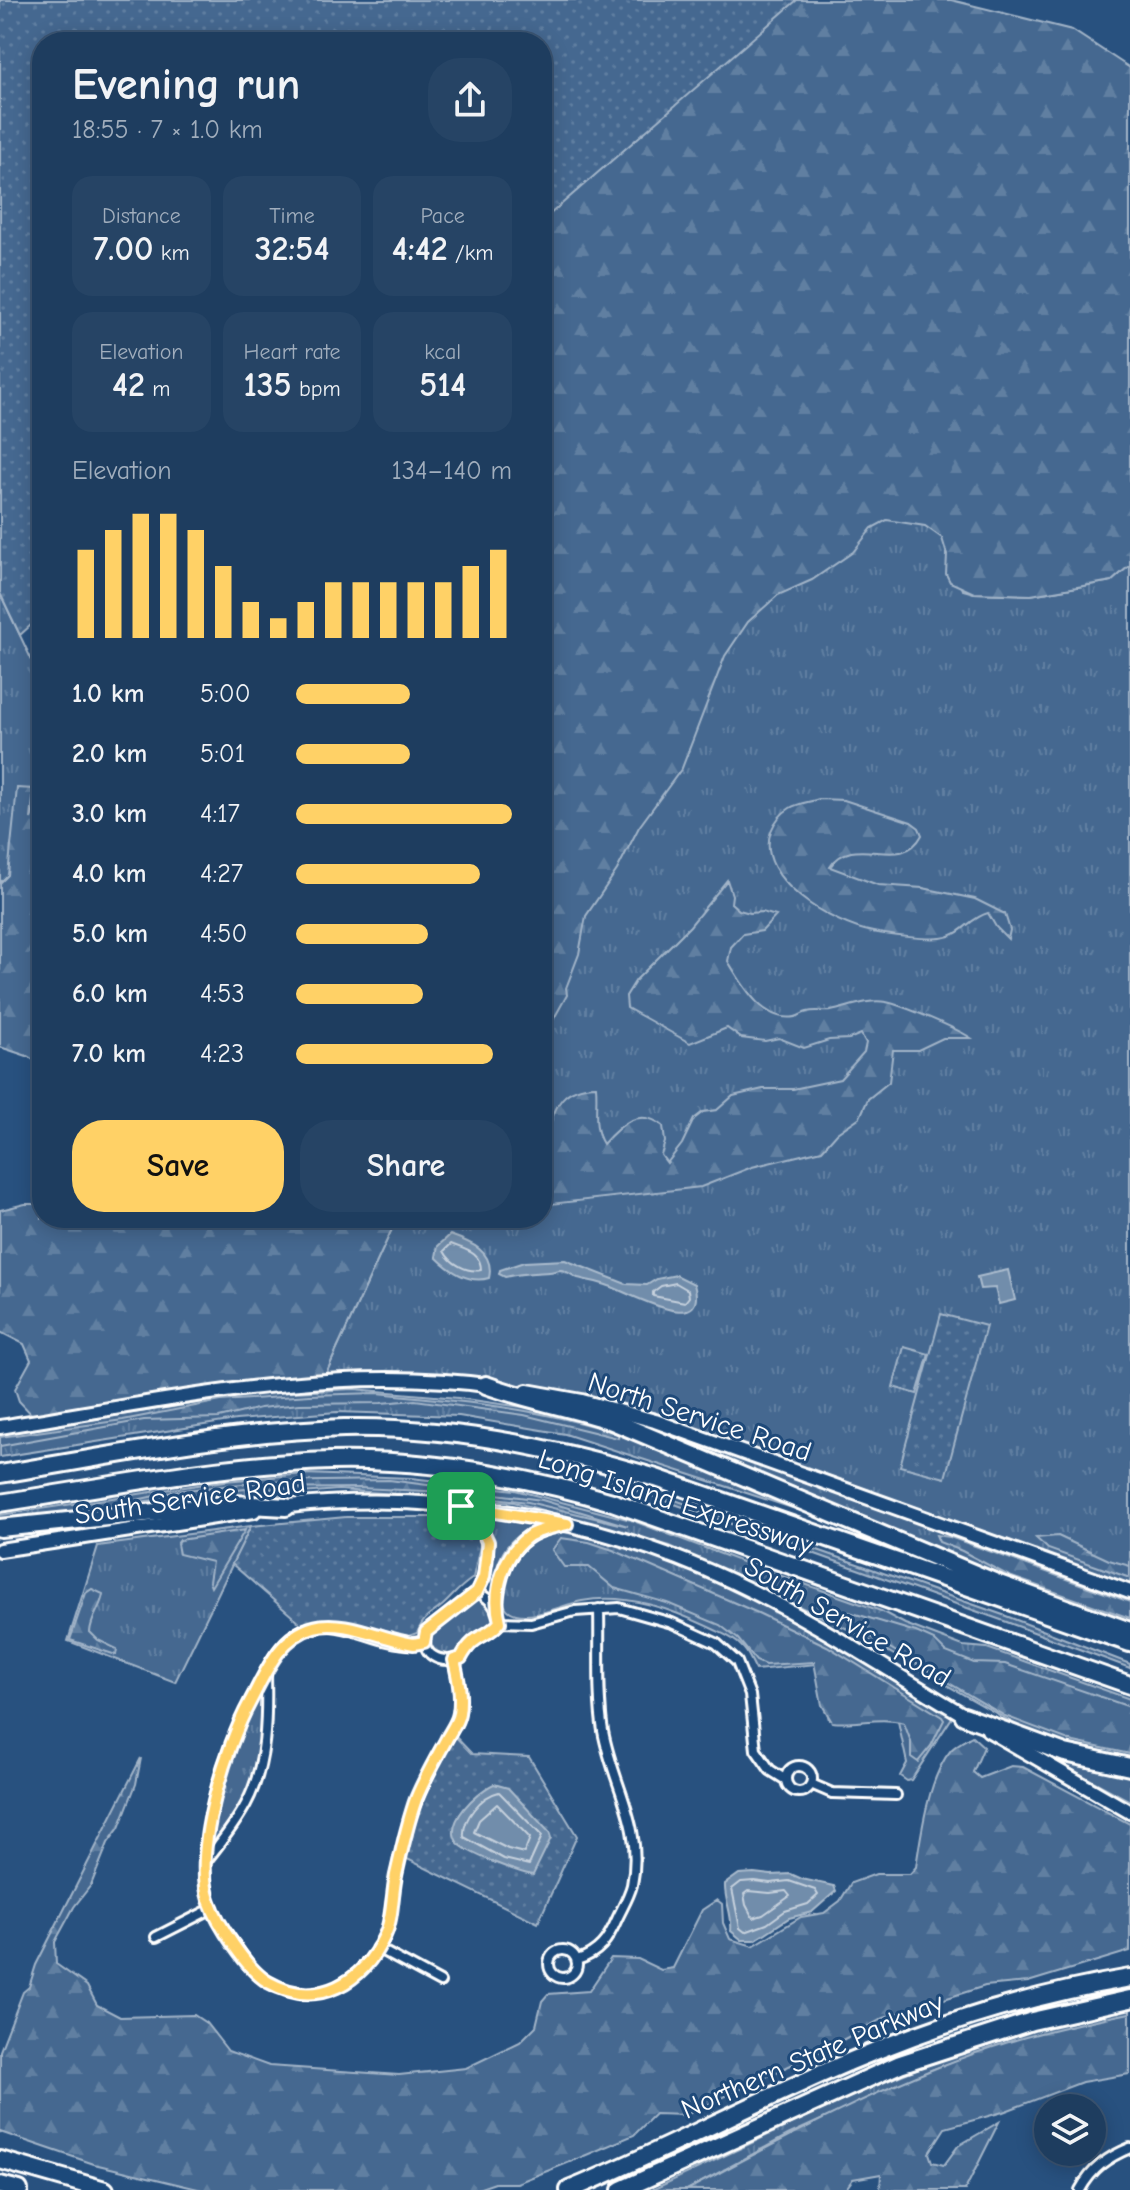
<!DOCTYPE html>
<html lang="en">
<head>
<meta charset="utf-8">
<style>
	:root { --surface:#1e3d5f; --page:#264465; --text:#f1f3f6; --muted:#a1aebd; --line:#3c5674; --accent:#ffd166 }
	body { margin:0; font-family:"Comic Neue",sans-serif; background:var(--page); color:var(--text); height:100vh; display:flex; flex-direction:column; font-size:30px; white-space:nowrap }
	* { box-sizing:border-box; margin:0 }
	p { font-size:26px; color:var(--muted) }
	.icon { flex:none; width:44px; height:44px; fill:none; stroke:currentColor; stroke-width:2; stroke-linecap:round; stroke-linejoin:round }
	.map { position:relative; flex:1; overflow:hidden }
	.drawer { position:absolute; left:32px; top:32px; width:520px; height:1196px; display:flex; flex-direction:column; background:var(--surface); border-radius:32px; box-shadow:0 4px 20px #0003,0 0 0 2px var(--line) }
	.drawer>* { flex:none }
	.tools { position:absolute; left:1034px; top:2094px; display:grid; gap:16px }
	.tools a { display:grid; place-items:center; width:72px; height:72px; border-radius:50%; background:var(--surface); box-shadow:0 4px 20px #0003,0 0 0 2px var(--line); font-size:40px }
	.pin { position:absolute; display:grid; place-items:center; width:68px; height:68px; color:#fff; margin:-34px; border-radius:16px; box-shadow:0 4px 12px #0006 }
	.round { display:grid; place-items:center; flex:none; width:84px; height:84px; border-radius:32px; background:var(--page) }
	.overview { display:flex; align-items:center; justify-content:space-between; height:136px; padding:0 40px }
	h1 { font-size:44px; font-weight:600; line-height:60px }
	.stats { display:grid; grid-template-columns:repeat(3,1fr); gap:12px; height:136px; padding:8px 40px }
	.stats div { display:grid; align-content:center; border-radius:20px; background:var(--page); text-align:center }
	.stats b { font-size:34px; font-weight:600 }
	.stats small { font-size:22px; font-weight:400 }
	.stats p { font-size:22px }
	.chart { height:224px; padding:16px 40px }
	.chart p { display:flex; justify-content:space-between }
	.chart svg { width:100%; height:144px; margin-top:8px; stroke:var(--accent); stroke-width:6 }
	.cta { display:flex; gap:16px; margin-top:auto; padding:16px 40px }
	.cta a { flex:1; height:92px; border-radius:32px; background:var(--accent); color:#111; font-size:32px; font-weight:600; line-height:92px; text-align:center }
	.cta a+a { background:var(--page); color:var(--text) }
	ul { padding:0 40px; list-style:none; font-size:26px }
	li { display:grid; grid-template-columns:128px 96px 1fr; align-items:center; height:60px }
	li i { height:20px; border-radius:10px; background:var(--accent) }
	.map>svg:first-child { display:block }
	.grass { fill:url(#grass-tufts); stroke:#a2b4c8; stroke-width:2 }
	.forest { fill:url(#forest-firs); stroke:#a2b4c8; stroke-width:2 }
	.park { fill:url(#park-dots); stroke:#a2b4c8; stroke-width:2 }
	.water { fill:#718dab; stroke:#aabbcd; stroke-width:2 }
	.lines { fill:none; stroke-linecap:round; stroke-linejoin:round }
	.shore { stroke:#c6d1dd; stroke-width:2 }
	.street-casing { stroke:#fff; stroke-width:14 }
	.secondary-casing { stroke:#fff; stroke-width:18 }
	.highway-casing { stroke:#fff; stroke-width:22 }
	.street { stroke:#1f4a7a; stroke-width:8 }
	.secondary { stroke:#1f4a7a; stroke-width:12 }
	.highway { stroke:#1f4a7a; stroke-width:16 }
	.route-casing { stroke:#fff; stroke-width:16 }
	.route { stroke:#ffd166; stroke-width:10 }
	.labels { text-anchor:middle; stroke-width:6; stroke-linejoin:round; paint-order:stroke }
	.street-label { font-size:28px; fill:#fff; stroke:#1f4a7a }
</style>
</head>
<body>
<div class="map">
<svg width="1130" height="2190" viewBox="0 0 1130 2190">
	<defs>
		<pattern id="grass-tufts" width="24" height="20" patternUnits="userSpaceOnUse" patternTransform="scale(2)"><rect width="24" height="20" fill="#446890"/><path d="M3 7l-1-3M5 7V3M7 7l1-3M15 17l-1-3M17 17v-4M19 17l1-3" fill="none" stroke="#607fa1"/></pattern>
		<pattern id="forest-firs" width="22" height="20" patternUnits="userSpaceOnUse" patternTransform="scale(2)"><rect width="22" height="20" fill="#446890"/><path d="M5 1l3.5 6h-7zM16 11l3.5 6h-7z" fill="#607fa1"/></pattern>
		<pattern id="park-dots" width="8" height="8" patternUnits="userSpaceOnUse" patternTransform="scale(2)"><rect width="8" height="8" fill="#446890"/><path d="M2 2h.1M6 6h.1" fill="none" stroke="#607fa1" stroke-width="1.8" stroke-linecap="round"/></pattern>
	</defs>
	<rect width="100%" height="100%" fill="#28517f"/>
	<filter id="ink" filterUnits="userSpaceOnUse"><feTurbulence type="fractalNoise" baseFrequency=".0125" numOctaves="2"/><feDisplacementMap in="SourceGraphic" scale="16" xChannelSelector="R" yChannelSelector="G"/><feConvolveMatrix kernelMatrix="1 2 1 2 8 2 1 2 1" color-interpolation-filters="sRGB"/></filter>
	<g filter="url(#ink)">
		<path class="grass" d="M 924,510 L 950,526 L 963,590 L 974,593 L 1031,595 L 1112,581 L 1130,565 L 1130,1592 L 706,1439 L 486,1385 L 322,1382 L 397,1218 L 542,1218 L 542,904 L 645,680 L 825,523 Z
			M 0,593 L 42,682 L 42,790 L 16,867 L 0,883 Z
			M 354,1389 L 458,1398 L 574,1414 L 854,1528 L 565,1434 L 459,1416 L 337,1412 L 236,1420 L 0,1457 L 0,1434 L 254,1394 Z
			M 698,1444 L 1130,1596 L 1130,1624 L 978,1568 L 695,1446 Z
			M 305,1474 L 411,1478 L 515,1490 L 631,1520 L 742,1562 L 881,1611 L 905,1624 L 963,1646 L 987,1648 L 1130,1699 L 1130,1759 L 1080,1750 L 1036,1736 L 852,1631 L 670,1546 L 514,1502 L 338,1490 L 137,1507 L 0,1524 L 0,1515 L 224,1481 Z
			M 607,1480 L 635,1486 L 1006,1616 L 1130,1664 L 1130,1668 L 1004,1621 Z
			M 471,1511 L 546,1524 C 517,1530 500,1546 496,1575 L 490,1574 C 494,1545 498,1529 471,1511 Z
			M 251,1526 L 175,1682 L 68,1641 L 98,1546 Z
			M 556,1530 C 599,1540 644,1550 685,1567 C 779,1607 865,1665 953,1716 L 911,1780 L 907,1781 L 900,1776 L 907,1763 L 896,1712 L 829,1720 L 816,1664 L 756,1670 C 752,1663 749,1654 744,1649 C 736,1639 723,1634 713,1629 C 673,1610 627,1592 582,1601 C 562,1605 535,1619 516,1614 C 490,1608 506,1562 518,1550 C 528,1539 542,1533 556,1530 Z
			M 477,1592 L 489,1598 L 500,1622 L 461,1658 L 449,1661 L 427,1653 L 426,1632 Z
			M 266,1674 L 267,1724 L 250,1796 L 206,1862 L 220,1774 Z
			M 1050,1753 L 1130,1773 L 1130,1801 L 1069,1768 Z
			M 1130,2006 L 1130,2013 L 995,2047 L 931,2070 L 788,2135 L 687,2190 L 652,2190 C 806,2119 960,2034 1130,2006 Z"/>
		<path class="forest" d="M 200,0 L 951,0 L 1072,30 L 1130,68 L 1130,565 L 1112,581 L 1031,595 L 974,593 L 950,582 L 946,574 L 947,555 L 942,538 L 925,526 L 887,520 L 872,528 L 853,552 L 812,580 L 778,595 L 748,622 L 725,656 L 682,768 L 639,827 L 617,870 L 586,916 L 579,954 L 566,988 L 567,995 L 542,1040 L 542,42 Z
			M 17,788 L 34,789 L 31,819 L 42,790 L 42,1065 L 27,1056 L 0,1047 L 0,883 L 8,875 Z
			M 819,799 L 844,800 L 911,822 L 919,828 L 922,835 C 901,875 854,830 830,867 L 878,885 L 923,888 L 975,899 L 1005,914 L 1010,930 L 1008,939 L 996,927 L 988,913 C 969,918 962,936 941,938 C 928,940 887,935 873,932 C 834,925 754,880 771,831 C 775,821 780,814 790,808 C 798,803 810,802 819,799 Z
			M 727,880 L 732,895 L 731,903 L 739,910 L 750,913 L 762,912 L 776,916 L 762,931 L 743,934 L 731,947 L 728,961 C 742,984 763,1023 795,1017 C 800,1016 803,1013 807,1012 C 815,1010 823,1012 831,1011 C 850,1007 867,999 886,1002 C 902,1005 956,1028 971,1038 L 943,1038 L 918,1050 L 893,1050 L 889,1082 L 868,1099 L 860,1117 L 837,1133 L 822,1150 L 752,1167 L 701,1187 L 542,1205 L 542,1119 L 548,1132 C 556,1104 562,1087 596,1086 C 598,1106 592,1126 603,1144 C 619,1126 639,1106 663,1126 L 665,1142 L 661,1155 L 667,1163 L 682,1144 L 694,1119 L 703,1112 L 717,1110 L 733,1096 L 763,1089 L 793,1089 L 840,1079 L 864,1052 L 866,1043 L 861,1034 L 849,1039 L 829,1040 L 804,1048 L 779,1038 L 765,1041 L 741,1038 L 727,1028 L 690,1043 L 627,1008 L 626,996 L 636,980 L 690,926 Z
			M 25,1204 L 42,1204 L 42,1218 L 397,1218 L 322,1382 L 34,1417 L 19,1401 L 15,1389 L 31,1360 L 24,1344 L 0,1332 L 0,1210 Z
			M 377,1393 C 460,1401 539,1408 619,1434 L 618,1438 L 524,1415 L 415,1400 L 381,1403 L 300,1404 L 260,1408 L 219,1418 L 144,1420 L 0,1446 L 0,1437 L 123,1420 L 221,1401 L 310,1395 Z
			M 389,1480 L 542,1500 L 628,1526 L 528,1502 L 447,1492 L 359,1488 L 245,1489 L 114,1505 L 177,1491 L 260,1482 Z
			M 245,1530 L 211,1587 L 209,1582 L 212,1562 L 179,1554 L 177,1544 L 180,1540 Z
			M 936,1535 L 950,1537 L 1130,1602 L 1130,1618 L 1009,1576 L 962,1551 L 939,1542 Z
			M 1058,1536 L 1109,1560 L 1130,1566 L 1130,1578 L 1048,1549 L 1036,1538 Z
			M 561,1538 L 589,1542 L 613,1550 L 758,1613 L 827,1646 L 942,1717 L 944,1720 L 931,1746 L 918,1762 L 911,1757 L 911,1742 L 904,1723 C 880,1716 856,1725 832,1722 L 822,1705 L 814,1662 L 765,1665 L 756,1661 L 738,1639 L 720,1625 L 667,1603 L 614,1588 L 589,1567 L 564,1567 L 552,1550 Z
			M 92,1589 L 103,1594 C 101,1608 91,1617 90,1632 L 98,1640 L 117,1649 L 116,1655 L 70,1640 L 86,1593 Z
			M 849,1612 L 916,1632 L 934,1640 L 946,1652 L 974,1663 L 1005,1664 L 1130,1707 L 1130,1754 L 1074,1742 L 1005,1716 L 856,1628 L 844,1615 Z
			M 972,1736 L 984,1747 L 973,1772 L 980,1778 L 1011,1766 L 1023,1767 L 1130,1824 L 1130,1951 L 1028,1982 L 985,1986 L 884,2018 L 833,2045 L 686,2115 L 655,2114 L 634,2135 L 565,2164 L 517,2183 L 495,2183 L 475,2190 L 202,2190 L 94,2164 L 0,2132 L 0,2051 L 23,1992 L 29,1987 L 36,1965 L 141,1758 L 136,1784 L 119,1828 L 108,1843 L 91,1885 L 74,1907 L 55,1942 L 56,1964 L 87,1986 L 97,2005 L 120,2017 L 194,2015 L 206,2023 L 228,2051 L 269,2066 L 399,2075 L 466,2068 L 520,2042 L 536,2026 L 542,2001 L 548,1994 L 589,1991 L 611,1958 L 638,1959 L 661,1970 L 673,1968 L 702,1910 L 717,1900 L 722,1904 L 723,1923 L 730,1939 L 753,1946 L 801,1917 L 824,1913 L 840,1901 L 851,1883 L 876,1874 L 910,1874 L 916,1867 C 921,1833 929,1776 951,1750 C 957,1744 965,1740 972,1736 Z
			M 1130,2013 L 1130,2074 L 1082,2082 L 1003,2112 L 945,2128 L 929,2153 L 932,2162 L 944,2165 L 958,2146 L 999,2122 L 965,2190 L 880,2190 L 881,2174 L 853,2179 L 845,2190 L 687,2190 C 786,2137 886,2083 993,2047 C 1037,2032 1084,2022 1130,2013 Z"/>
		<path class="park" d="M 0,0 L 797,0 L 542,221 L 542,42 L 42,42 L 42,615 L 20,635 L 0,593 Z
			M 941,1314 L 986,1326 L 945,1478 L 900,1466 Z
			M 904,1347 L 929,1354 L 917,1394 L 893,1387 Z
			M 346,1517 L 442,1517 L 470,1523 L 481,1542 L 473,1578 C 458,1588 454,1595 443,1605 C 429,1617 425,1615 417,1633 L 409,1636 C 374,1628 337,1614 301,1624 L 232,1564 L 251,1526 Z
			M 451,1732 L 472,1754 L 529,1757 L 577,1836 L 538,1923 L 401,1856 L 405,1834 Z"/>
		<path class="water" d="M 450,1235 C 470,1242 495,1251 489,1278 C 469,1284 451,1272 436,1257 L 438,1246 Z
			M 565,1260 L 626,1284 L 647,1285 L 657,1279 L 676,1275 L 694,1284 C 710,1340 628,1292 609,1286 C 599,1282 589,1281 578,1278 C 573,1276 567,1271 561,1270 C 557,1270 553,1272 549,1272 C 533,1273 521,1273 505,1277 L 499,1274 L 500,1270 L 524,1262 Z
			M 1008,1270 L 1015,1300 L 999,1304 L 995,1288 L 980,1289 L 977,1277 Z
			M 494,1784 L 508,1788 L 549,1832 L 551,1838 L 533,1875 C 519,1873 466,1853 458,1843 C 442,1823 478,1791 494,1784 Z
			M 754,1873 L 771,1875 L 791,1874 L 802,1879 L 834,1886 L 836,1891 L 812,1912 L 789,1918 L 755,1940 L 742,1940 L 731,1931 C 733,1914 724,1900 725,1884 L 739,1874 Z"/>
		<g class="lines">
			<path class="shore" d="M 451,1244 C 465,1250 481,1252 481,1270 C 467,1273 450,1263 444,1251 Z
				M 676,1283 L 688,1290 L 689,1297 L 685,1302 L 653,1296 L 653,1292 L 661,1286 Z
				M 499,1792 L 542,1836 L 529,1865 L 504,1859 L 464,1837 C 462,1819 481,1796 499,1792 Z
				M 497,1804 L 530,1838 L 524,1853 L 508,1849 L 474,1832 L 479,1820 Z
				M 754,1881 L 770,1883 L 789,1881 L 815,1890 L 818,1895 L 808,1904 L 785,1911 L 767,1924 L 745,1932 L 740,1928 L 732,1889 L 741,1882 Z
				M 748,1891 L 770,1893 L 786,1891 L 790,1896 L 763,1915 L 753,1918 L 746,1905 L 744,1894 Z"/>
			<g class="street-casing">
				<path id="street" d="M 462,1507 C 490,1536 496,1554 477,1592
					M 477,1592 C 491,1599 496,1606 500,1622 C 487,1639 475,1632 461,1658 C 440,1664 420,1656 426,1632 Z
					M 497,1608 C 503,1561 512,1536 563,1525
					M 500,1622 L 531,1623 L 575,1611 L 619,1608 L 672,1623 L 716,1643 L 737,1662 L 750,1695 L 756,1750 L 770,1770 L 786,1780
					M 424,1642 C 380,1654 339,1607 295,1634 C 274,1647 263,1679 251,1699 C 225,1748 194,1842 209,1897 C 213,1914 225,1932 235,1945 C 244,1958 253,1973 267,1981 C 316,2012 361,1982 385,1936 C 390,1926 390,1912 392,1900 C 396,1878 400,1856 405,1835 C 413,1805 426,1778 440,1751 C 446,1740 457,1726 459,1713 C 463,1695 458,1677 454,1660
					M786 1779a13 13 0 1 1 26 0a13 13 0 1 1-26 0Z
					M 811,1784 L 832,1793 L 896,1795
					M 206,1861 C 220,1843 235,1825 246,1804 C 267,1765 267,1717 266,1674
					M 156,1937 L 213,1908
					M 377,1948 L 440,1982
					M549 1964a14 14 0 1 1 28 0a14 14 0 1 1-28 0Z
					M 577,1960 C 599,1953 608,1940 617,1919 C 622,1908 629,1897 632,1885 C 644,1826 613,1786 603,1731 C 597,1697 600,1646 599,1609
					M 1080,2190 C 1092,2168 1108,2157 1130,2148"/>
			</g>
			<g class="secondary-casing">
				<path id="secondary" d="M 527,1391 L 582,1401 L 655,1421 L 1130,1592
					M 0,1427 C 161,1402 329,1363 493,1386
					M 280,1507 C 433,1489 592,1516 731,1581 C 814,1620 891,1672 969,1718
					M 0,1550 L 254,1511
					M 988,1730 L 1130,1812"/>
			</g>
			<g class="highway-casing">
				<path id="highway" d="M 486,1385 C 527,1400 570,1407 612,1421 L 999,1584 L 1130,1631
					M 0,1474 C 114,1456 229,1431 344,1428 C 451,1426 555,1447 656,1478 L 1130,1643
					M 0,1503 C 110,1486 220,1464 331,1461 C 427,1459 521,1475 612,1502 L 1130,1685
					M 0,1528 L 234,1504 L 286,1507
					M 964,1716 L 1065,1753 L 1130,1767
					M 0,2160 L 105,2190
					M 0,2185 L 19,2190
					M 569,2190 C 664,2151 756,2101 851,2061 C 940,2023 1034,1994 1130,1978
					M 621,2190 L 900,2064 L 1032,2021 L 1130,1999"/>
			</g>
			<use href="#street" class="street"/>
			<use href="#secondary" class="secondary"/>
			<use href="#highway" class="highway"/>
		</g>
	</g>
	<g class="lines" filter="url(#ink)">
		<g class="route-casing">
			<path id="route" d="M 461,1506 L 567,1524 C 556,1527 541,1529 530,1535 C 503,1554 492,1591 500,1622 C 487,1639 475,1632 461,1658 L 454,1660 C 458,1677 462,1695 459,1713 C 458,1722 450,1732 446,1740 C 436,1759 424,1779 416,1799 C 407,1824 402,1850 396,1875 C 392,1894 393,1918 385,1935 C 363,1983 318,2010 268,1982 C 247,1970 217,1923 209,1900 C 193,1851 226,1746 250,1702 C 266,1672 279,1637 314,1627 C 343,1618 384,1640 414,1644 L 424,1642 L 426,1632 L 477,1592 L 484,1577 L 488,1542 L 481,1527 Z"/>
		</g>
		<use href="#route" class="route"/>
	</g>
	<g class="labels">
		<g class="street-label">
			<text transform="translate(700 1416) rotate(18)" y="10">North Service Road</text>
			<text transform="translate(190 1498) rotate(-8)" y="10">South Service Road</text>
			<text transform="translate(676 1501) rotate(18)" y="10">Long Island Expressway</text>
			<text transform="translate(848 1621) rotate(30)" y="10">South Service Road</text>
			<text transform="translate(812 2055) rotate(-23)" y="10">Northern State Parkway</text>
		</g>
	</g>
</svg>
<div class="tools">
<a><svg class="icon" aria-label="layers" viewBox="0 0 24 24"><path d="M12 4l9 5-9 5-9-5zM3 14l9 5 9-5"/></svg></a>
</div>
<div class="pin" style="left:461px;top:1506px;background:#1e9e55"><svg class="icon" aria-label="arrive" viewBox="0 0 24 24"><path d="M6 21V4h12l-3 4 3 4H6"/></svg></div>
<section class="drawer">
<div class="overview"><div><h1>Evening run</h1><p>18:55 · 7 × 1.0 km</p></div><a class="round"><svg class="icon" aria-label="share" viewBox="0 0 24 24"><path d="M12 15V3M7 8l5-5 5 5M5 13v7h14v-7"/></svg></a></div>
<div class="stats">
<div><p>Distance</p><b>7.00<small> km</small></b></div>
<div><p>Time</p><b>32:54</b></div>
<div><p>Pace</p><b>4:42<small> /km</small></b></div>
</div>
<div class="stats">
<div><p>Elevation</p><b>42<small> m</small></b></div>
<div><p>Heart rate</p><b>135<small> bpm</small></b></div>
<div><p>kcal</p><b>514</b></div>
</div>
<div class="chart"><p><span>Elevation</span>134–140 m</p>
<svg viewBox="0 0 160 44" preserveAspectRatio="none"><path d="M5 44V17M15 44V11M25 44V6M35 44V6M45 44V11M55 44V22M65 44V33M75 44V38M85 44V33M95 44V27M105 44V27M115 44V27M125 44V27M135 44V27M145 44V22M155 44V17"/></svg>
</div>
<ul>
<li><b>1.0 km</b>5:00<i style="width:53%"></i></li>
<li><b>2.0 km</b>5:01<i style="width:53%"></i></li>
<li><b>3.0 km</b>4:17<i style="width:100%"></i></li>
<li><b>4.0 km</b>4:27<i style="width:85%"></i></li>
<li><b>5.0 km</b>4:50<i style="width:61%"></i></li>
<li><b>6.0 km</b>4:53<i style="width:59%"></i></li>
<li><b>7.0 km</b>4:23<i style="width:91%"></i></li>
</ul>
<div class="cta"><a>Save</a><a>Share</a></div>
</section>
</div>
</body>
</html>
